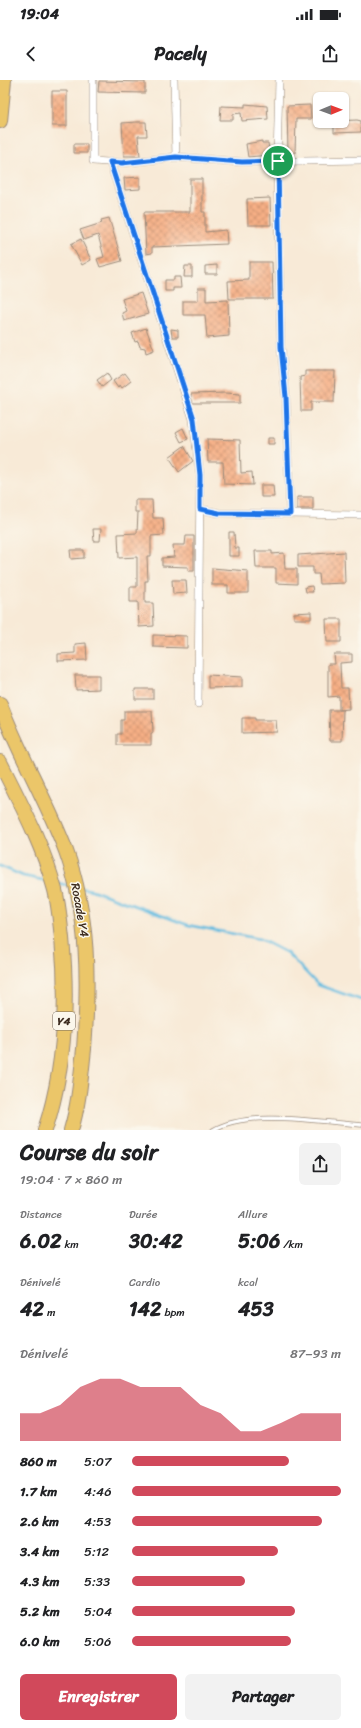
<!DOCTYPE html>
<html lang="fr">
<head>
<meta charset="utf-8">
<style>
	:root { --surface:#fff; --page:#f2f2f2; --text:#202124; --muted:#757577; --accent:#d1495b }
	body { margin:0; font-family:Sriracha,sans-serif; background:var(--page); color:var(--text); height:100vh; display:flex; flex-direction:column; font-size:15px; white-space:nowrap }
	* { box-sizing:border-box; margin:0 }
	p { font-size:13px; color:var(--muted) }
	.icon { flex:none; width:22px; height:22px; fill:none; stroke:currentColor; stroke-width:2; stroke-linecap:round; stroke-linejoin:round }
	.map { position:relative; height:1050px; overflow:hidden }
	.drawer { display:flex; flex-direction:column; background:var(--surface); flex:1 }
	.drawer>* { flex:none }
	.needle { width:26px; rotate:89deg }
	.buttons { position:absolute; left:313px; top:12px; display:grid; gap:8px }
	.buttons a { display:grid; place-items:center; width:36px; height:36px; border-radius:6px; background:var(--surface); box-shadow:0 1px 3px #0004; font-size:20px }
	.pin { position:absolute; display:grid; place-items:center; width:34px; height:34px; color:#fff; margin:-17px; border:2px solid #fff; border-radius:50%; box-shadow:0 1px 4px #0007 }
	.round { display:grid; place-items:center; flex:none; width:42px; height:42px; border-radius:6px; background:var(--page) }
	.overview { display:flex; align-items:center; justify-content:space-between; height:68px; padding:0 20px }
	h1 { font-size:22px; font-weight:700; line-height:30px }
	.metrics { display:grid; grid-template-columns:repeat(3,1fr); gap:6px; height:68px; padding:4px 20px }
	.metrics div { display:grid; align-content:center }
	.metrics b { font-size:20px; font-weight:700 }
	.metrics small { font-size:11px; font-weight:400 }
	.metrics p { font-size:11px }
	.chart { height:112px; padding:8px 20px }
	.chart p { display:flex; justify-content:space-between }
	.chart svg { width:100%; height:72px; margin-top:4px; fill:var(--accent); opacity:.7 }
	.primary-button { display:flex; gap:8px; margin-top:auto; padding:8px 20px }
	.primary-button a { flex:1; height:46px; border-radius:6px; background:var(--accent); color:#fff; font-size:16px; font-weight:700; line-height:46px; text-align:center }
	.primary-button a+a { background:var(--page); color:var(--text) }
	ul { padding:0 20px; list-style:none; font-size:13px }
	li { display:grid; grid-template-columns:64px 48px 1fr; align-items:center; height:30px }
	li i { height:10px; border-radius:5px; background:var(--accent) }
	.status { display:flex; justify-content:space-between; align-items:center; height:28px; padding:0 20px; background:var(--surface); direction:ltr }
	.status svg { height:11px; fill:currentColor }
	header { display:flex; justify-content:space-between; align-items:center; height:52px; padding:0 20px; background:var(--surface); font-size:18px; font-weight:700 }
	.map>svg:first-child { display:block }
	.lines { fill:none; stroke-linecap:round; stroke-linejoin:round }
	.stream { stroke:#63bce0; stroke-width:2.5 }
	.building { fill:url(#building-cross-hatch) }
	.lane-casing { stroke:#9a8a7a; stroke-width:5 }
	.street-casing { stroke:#9a8a7a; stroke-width:8 }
	.highway-casing { stroke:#9a8a7a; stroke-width:16 }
	.lane { stroke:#fff; stroke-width:3.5 }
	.street { stroke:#fff; stroke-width:7 }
	.highway { stroke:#ebc669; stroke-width:14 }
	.route-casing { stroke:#fff; stroke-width:8 }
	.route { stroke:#1a73e8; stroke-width:5 }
	.labels { text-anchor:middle; stroke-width:3; stroke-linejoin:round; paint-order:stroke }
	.shield { fill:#fbf7ec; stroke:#75685c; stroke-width:1 }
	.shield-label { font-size:11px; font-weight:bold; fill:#3b2a1e }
	.street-label { font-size:12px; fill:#3b2a1e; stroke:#fbf7ec }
</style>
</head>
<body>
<div class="status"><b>19:04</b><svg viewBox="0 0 49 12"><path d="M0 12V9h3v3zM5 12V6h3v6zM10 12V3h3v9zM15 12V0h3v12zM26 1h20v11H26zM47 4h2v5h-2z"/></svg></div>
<header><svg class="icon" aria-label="back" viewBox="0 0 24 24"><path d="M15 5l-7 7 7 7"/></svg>Pacely<svg class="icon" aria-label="share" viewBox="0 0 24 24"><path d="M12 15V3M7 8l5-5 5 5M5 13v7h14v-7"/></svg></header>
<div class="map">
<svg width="361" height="1050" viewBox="0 0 361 1050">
	<defs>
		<pattern id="building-cross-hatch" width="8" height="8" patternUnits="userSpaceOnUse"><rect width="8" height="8" fill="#f6af85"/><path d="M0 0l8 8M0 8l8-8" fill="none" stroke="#c88f6c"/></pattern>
	</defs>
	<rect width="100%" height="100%" fill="#fbf7ec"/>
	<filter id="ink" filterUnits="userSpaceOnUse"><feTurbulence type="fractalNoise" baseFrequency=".025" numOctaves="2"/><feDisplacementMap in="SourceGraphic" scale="8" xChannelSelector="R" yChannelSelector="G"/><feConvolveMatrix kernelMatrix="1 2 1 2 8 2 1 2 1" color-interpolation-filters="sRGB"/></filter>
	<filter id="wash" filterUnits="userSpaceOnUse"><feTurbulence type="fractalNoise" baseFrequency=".012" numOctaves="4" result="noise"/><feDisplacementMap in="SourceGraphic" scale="16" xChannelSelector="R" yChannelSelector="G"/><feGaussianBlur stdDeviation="0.9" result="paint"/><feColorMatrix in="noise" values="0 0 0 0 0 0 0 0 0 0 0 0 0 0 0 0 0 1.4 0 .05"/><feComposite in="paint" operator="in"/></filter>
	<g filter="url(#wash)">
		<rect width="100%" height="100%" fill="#f8ead7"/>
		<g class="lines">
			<path class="stream" d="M 0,786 L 23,796 L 47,801
				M 58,803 L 71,806
				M 81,808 L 92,810 L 188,845 L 260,859 L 287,873 L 318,905 L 361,920"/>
		</g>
		<g id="blocks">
			<path class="building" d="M 99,1 L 145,2 L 145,13 L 98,12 Z
				M 52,11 L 67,11 L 67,46 L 52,46 Z
				M 245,24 L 267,26 L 268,39 L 242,41 L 241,33 L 233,34 L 233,40 L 220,40 L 221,26 L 245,27 Z
				M 310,25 L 311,39 L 296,39 L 295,73 L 288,73 L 287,26 Z
				M 357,40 L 361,41 L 361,52 L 334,53 L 334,41 Z
				M 137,42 L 146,42 L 147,56 L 138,56 L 140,76 L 124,76 L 122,43 Z
				M 262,61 L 262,63 L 268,63 L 270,75 L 248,77 L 246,64 Z
				M 74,64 L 87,64 L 87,73 L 74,73 Z
				M 140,97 L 140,109 L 125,110 L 124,98 Z
				M 190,99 L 202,99 L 202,132 L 205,132 L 205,152 L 226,150 L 227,164 L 152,167 L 152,173 L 146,174 L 144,132 L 190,132 Z
				M 270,118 L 271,145 L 248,145 L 247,119 Z
				M 109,138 L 122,181 L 100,187 L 97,179 L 104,177 L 98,155 L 84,160 L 80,150 L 102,143 L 101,140 Z
				M 81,159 L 91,180 L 82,185 L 71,164 Z
				M 249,182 L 272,182 L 273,219 L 229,219 L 228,201 L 249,200 Z
				M 217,185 L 217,194 L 205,194 L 205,186 Z
				M 185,186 L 192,186 L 192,197 L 184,197 Z
				M 174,197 L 180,197 L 181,208 L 173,208 L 173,211 L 165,211 L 165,200 L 174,200 Z
				M 198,208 L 206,208 L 206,221 L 228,220 L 229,256 L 207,258 L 205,235 L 183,235 L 183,221 L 198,221 Z
				M 141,213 L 148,234 L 124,241 L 122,233 L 126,231 L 122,219 Z
				M 146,248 L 154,270 L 146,273 L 145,268 L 140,267 L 138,261 L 135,262 L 132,253 Z
				M 171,249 L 178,250 L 178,257 L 172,257 Z
				M 305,291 L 335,291 L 334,322 L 311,322 L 311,331 L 301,331 L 300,297 L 305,296 Z
				M 107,293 L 111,300 L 102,307 L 97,300 Z
				M 125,293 L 131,301 L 122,308 L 120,305 L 118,308 L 113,301 Z
				M 226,313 L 240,314 L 240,323 L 193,323 L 191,317 L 191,314 Z
				M 183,348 L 188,359 L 181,362 L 176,352 Z
				M 268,358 L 274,358 L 274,364 L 268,364 Z
				M 207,359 L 240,360 L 241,393 L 252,392 L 253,405 L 224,404 L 223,382 L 208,382 Z
				M 184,366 L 193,381 L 179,392 L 169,377 Z
				M 261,405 L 273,405 L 274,417 L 261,417 Z
				M 297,417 L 313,417 L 313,429 L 297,429 Z
				M 135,420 L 152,420 L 153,438 L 163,438 L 164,455 L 151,456 L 151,476 L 147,476 L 148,501 L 145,501 L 145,523 L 153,523 L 154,546 L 139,547 L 138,522 L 130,522 L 130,507 L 137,507 L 137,477 L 119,478 L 118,454 L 137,453 L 138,432 L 135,432 Z
				M 93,449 L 101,449 L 100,461 L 94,461 Z
				M 229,452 L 234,452 L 235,468 L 239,468 L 239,476 L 229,476 Z
				M 186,456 L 194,456 L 194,491 L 188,491 L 188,487 L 162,486 L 162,478 L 174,477 L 173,465 L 185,465 Z
				M 70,470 L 84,470 L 84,478 L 71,479 Z
				M 255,471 L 272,471 L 272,474 L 284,473 L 285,489 L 297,489 L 297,504 L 276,503 L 276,488 L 256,488 Z
				M 344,472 L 345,503 L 320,504 L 319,494 L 313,494 L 313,487 L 298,487 L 298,475 Z
				M 212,488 L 248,491 L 248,513 L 228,513 L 228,505 L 212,505 Z
				M 172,500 L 186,500 L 187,513 L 173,514 Z
				M 312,506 L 313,512 L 306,512 L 305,507 Z
				M 311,532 L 311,539 L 294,539 L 294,533 Z
				M 326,539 L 341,539 L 341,562 L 327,562 Z
				M 153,555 L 187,556 L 187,568 L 153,567 Z
				M 86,563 L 87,580 L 58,581 L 58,574 L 75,573 L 75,564 Z
				M 334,574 L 352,574 L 352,582 L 340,583 L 341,608 L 348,608 L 349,629 L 339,630 L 339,616 L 328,617 L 328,584 L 335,584 Z
				M 75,595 L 99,595 L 99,609 L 76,610 Z
				M 208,595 L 242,597 L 242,607 L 208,608 Z
				M 135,609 L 153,609 L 153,619 L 135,619 Z
				M 329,630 L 343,630 L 342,661 L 330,661 Z
				M 124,631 L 152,631 L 153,653 L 151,653 L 151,665 L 117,665 L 117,654 L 121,654 L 121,640 L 124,640 Z
				M 242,638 L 255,638 L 255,640 L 276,640 L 277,652 L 242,653 Z"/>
		</g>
	</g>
	<g filter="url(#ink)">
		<use href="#blocks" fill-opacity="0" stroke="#9a8a7a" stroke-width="1"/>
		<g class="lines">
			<g class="lane-casing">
				<path id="lane" d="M 213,1050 C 249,1029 320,1042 361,1045"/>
			</g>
			<g class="street-casing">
				<path id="street" d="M 93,0 L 93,81 L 122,83 L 176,77 L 242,82 L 361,80
					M 174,0 L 176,77
					M 279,0 L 277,81 L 281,267 L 286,317 L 290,434
					M 110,82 L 193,339 L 200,395 L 198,624
					M 200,429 L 219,433 L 361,435"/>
			</g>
			<g class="highway-casing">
				<path id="highway" d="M 0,41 L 4,0
					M 0,624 C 19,674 47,721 66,771 C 89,835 89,902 84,969 C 81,996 79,1024 71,1050
					M 0,682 C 21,724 43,765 55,810 C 59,826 60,842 62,858 C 68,922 65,989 45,1050"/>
			</g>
			<use href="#lane" class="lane"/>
			<use href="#street" class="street"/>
			<use href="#highway" class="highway"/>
		</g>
	</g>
	<g class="lines" filter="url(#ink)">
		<g class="route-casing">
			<path id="route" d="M 176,77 L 242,82 L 278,81 L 281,267 L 286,317 L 290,434 L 219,433 L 200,429 L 200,395 L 194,339 L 110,82 L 122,83 Z"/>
		</g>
		<use href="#route" class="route"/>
	</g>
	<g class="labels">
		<rect class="shield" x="53" y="932" width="22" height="18" rx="3"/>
		<g class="shield-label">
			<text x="64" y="945">Y4</text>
		</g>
		<g class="street-label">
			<text transform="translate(80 830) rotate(80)" y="4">Rocade Y4</text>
		</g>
	</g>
</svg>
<div class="buttons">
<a><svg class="needle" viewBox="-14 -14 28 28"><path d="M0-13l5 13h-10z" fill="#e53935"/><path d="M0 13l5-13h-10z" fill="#757577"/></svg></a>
</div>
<div class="pin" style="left:278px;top:81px;background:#1e9e55"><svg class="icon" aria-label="arrive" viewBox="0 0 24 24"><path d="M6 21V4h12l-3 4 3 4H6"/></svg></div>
</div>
<section class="drawer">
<div class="overview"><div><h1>Course du soir</h1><p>19:04 · 7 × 860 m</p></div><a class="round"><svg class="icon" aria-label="share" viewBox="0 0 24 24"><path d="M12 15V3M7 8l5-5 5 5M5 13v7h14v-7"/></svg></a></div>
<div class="metrics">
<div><p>Distance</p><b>6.02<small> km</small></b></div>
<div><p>Durée</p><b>30:42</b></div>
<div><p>Allure</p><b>5:06<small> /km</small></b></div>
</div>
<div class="metrics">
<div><p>Dénivelé</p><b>42<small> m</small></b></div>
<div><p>Cardio</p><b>142<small> bpm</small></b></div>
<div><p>kcal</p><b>453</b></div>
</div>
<div class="chart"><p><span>Dénivelé</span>87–93 m</p>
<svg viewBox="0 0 160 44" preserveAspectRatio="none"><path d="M0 44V27L10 27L20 22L30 11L40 6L50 6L60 11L70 11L80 11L90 22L100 27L110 38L120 38L130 33L140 27L150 27L160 27V44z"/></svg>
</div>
<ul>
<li><b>860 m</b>5:07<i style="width:75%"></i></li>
<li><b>1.7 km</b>4:46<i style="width:100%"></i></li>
<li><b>2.6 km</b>4:53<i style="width:91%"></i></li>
<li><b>3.4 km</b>5:12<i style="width:70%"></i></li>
<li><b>4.3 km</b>5:33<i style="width:54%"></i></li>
<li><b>5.2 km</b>5:04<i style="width:78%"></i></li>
<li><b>6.0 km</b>5:06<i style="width:76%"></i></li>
</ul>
<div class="primary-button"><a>Enregistrer</a><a>Partager</a></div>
</section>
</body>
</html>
